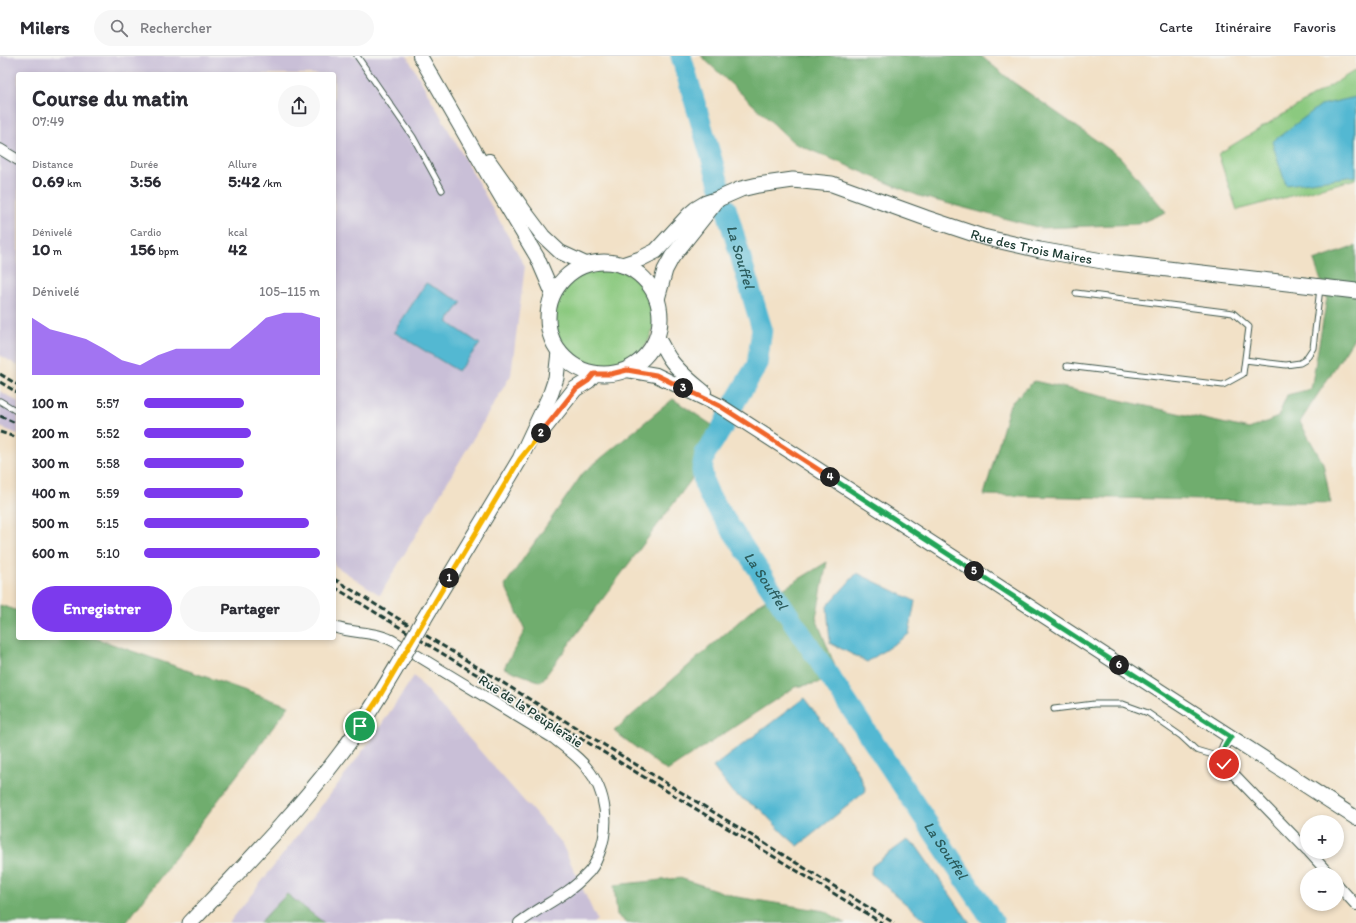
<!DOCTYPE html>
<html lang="fr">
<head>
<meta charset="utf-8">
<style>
	:root { --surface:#fff; --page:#f7f7f7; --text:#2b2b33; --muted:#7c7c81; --line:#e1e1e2; --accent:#7c3aed }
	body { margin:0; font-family:Itim,sans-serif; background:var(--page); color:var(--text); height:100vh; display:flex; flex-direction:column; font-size:15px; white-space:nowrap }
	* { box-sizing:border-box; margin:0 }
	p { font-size:13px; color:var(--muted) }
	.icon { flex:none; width:22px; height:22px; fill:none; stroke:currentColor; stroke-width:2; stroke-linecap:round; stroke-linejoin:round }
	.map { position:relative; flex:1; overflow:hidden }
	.drawer { position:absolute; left:16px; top:16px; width:320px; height:568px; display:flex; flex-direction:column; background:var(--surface); border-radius:4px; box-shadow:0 2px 6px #0003 }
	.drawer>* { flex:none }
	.tools { position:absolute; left:1300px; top:759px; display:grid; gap:8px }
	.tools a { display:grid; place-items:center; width:44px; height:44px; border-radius:50%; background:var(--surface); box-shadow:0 2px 6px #0003; font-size:20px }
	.pin { position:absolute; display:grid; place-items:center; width:34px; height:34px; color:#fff; margin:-17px; border:2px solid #fff; border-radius:50%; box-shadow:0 1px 4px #0007 }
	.km { position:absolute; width:20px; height:20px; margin:-10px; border-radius:50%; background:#222; color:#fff; font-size:11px; line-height:20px; text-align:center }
	.round { display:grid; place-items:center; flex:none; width:42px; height:42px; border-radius:21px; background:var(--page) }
	.summary { display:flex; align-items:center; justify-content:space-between; height:68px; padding:0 16px }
	h1 { font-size:22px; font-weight:700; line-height:30px }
	.metrics { display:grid; grid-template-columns:repeat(3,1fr); gap:6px; height:68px; padding:4px 16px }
	.metrics div { display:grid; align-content:center }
	.metrics b { font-size:17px; font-weight:700 }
	.metrics small { font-size:11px; font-weight:400 }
	.metrics p { font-size:11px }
	.chart { height:112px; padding:8px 16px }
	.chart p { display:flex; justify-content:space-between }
	.chart svg { width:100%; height:72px; margin-top:4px; fill:var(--accent); opacity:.7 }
	.button { display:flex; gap:8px; margin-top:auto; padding:8px 16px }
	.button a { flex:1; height:46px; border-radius:24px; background:var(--accent); color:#fff; font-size:16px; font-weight:700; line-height:46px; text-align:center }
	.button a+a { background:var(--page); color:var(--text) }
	ul { padding:0 16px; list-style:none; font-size:13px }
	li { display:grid; grid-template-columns:64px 48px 1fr; align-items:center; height:30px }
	li i { height:10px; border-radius:5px; background:var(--accent) }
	header { display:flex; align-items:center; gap:24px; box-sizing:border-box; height:56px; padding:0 20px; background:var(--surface); border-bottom:1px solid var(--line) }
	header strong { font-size:19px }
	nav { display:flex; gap:22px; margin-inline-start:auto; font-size:14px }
	.search { width:280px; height:36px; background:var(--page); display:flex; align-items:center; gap:10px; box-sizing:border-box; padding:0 14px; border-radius:22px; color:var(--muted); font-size:15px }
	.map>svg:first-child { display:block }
	.industrial { fill:#c9bfd7 }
	.green { fill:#8bc97f; stroke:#55835a }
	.forest { fill:#70ad6e; stroke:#487551 }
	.water { fill:#53b8d2; stroke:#397a83 }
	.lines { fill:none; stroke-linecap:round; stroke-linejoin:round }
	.river { stroke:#53b8d2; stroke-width:21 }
	.service-casing { stroke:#3f564a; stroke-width:7 }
	.minor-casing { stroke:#3f564a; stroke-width:12 }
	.secondary-casing { stroke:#3f564a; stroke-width:16 }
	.primary-casing { stroke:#3f564a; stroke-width:17 }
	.service { stroke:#fff; stroke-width:5 }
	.minor { stroke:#fff; stroke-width:10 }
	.secondary { stroke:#fff; stroke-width:14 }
	.primary { stroke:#fff; stroke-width:15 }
	.rail { stroke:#1f3d34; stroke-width:3; stroke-dasharray:6 3; stroke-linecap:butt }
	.primary-bridge-casing { stroke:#3f564a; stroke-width:17; stroke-linecap:butt }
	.primary-bridge { stroke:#fff; stroke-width:15 }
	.split-1-casing { stroke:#fff; stroke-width:8 }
	.split-2-casing { stroke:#fff; stroke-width:8 }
	.split-3-casing { stroke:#fff; stroke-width:8 }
	.split-4-casing { stroke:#fff; stroke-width:8 }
	.split-5-casing { stroke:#fff; stroke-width:8 }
	.split-6-casing { stroke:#fff; stroke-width:8 }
	.split-7-casing { stroke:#fff; stroke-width:8 }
	.split-1 { stroke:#f5b400; stroke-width:5 }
	.split-2 { stroke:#f5b400; stroke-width:5 }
	.split-3 { stroke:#f0652b; stroke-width:5 }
	.split-4 { stroke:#f0652b; stroke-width:5 }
	.split-5 { stroke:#22a559; stroke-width:5 }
	.split-6 { stroke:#22a559; stroke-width:5 }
	.split-7 { stroke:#22a559; stroke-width:5 }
	.labels { text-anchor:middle; stroke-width:3.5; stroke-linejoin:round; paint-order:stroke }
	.street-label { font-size:14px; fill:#1f3d34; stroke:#f6f6f2 }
	.water-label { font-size:15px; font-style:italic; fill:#2c5c5c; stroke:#f6f6f2 }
</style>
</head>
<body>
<header>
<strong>Milers</strong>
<div class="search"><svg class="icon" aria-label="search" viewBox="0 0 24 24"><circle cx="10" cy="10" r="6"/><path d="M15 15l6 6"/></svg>Rechercher</div>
<nav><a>Carte</a><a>Itinéraire</a><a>Favoris</a></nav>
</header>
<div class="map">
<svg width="1356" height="867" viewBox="0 0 1356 867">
	<rect width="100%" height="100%" fill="#f6f6f2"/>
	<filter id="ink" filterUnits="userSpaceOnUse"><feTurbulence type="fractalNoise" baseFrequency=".025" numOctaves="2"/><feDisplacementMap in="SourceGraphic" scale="8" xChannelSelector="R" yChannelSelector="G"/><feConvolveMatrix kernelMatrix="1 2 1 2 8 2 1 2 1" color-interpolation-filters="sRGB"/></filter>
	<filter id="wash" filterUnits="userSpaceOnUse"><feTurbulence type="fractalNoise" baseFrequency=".012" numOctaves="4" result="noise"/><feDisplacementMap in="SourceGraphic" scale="16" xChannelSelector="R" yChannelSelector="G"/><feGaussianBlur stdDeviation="0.9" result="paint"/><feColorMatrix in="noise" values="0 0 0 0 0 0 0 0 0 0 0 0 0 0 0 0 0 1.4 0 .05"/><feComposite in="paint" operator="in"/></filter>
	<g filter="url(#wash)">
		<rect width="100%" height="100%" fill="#f2e1c7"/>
		<path class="industrial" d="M 0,0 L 407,0 L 525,210 L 511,319 L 380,539 L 334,509 L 334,18 L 18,18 L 18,310 L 0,299 Z
			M 0,335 L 18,346 L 18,378 L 0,371 Z
			M 414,620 L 562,788 L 597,864 L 593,867 L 229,867 L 329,740 L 373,681 Z"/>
		<path class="green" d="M 1356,14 L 1356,123 L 1237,154 L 1218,98 Z
			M554 262a50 50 0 1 1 100 0a50 50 0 1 1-100 0Z"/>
		<path class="forest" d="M 701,0 L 981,0 L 1013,26 L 1120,101 L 1166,156 L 1138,168 L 1041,172 L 919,140 L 794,87 Z
			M 1356,190 L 1356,279 L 1300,366 L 1323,407 L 1331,447 L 984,439 L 1010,348 L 1034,325 L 1249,373 L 1278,361 L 1287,339 L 1311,333 L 1327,242 L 1314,205 Z
			M 673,343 L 715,371 L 691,424 L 541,626 L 504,612 L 525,574 L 505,529 L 583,417 Z
			M 827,506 L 816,562 L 840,623 L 795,631 L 667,715 L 614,675 L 760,547 Z
			M 0,549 L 18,555 L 18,582 L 95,582 L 289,650 L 126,867 L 0,867 Z
			M 680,822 L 737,841 L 825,855 L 845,867 L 627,867 L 617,859 L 614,829 Z
			M 287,838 L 324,867 L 259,867 Z"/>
		<path class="water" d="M 1356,41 L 1356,120 L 1286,129 L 1272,86 L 1321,49 Z
			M 426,227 L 462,246 L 447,266 L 480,288 L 458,315 L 394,276 Z
			M 857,517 L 915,545 L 909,578 L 867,606 L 830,587 L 827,550 Z
			M 804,642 C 823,668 857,705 866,735 L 798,790 L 784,778 L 761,754 L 733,737 L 713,711 Z
			M 907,784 L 917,791 L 970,867 L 928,867 L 871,818 L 872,810 Z"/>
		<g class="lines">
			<g class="river">
				<path d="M 681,0 L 720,131"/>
				<path id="s1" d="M 726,152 L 762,273 L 757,309 L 736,344 L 721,374 L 705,398 L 702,414 L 704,427 L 710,441 L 994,867"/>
			</g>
		</g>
	</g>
	<g filter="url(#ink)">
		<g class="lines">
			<g class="service-casing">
				<path id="service" d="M 357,0 L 413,81 L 442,134
					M 1245,304 L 1286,309 L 1300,307 L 1305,304 L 1313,292 L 1320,232
					M 1067,310 L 1223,329 L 1243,318 L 1249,271 L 1233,257 L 1076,237
					M 0,345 L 18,356
					M 1054,653 L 1094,648 L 1123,648 L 1148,657 L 1181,680 L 1196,694 L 1223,702"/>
			</g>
			<g class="minor-casing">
				<path id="minor" d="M 0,93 L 18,104
					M 334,571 C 354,578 377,575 395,586 L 553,682 C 565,692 578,700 587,712 C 607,736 610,770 599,798 C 596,806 592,814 586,819 C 568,839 541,850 519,867
					M 1231,681 C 1224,690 1221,696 1224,708 L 1307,794
					M 1309,796 L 1329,818
					M 1337,828 L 1356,849"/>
			</g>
			<g class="secondary-casing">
				<path id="secondary" d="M 420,0 L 490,122 L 537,201 L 553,238
					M 489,105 L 525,156 L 543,180 L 560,196 L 586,208
					M 657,281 C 662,288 665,296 670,303 C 679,316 692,326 704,336
					M 627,314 L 656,319 L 720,350 L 1356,762"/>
			</g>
			<g class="primary-casing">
				<g id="primary">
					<circle cx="604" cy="262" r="56"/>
					<path id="s2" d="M 622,209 L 640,203 L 656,195 L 689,159 L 696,153 L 706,147 L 718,143 L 741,133 L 758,129 L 793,124 L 832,128 L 926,162 L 983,181 L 1040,194 L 1108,206 L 1356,235"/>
					<path d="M 657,243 L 665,214 L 672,201 L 718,143"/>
					<path d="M 538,380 L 575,333 L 588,325 L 594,318"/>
					<path d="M 424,563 L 520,403 L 551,337 L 556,322 L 559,296"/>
					<path d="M 190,867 C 242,812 296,757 341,697 C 364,667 383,634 402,602"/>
				</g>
			</g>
			<use href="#service" class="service"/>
			<use href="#minor" class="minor"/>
			<use href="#secondary" class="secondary"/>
			<use href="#primary" class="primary"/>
			<path class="rail" d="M 0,318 L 18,329
				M 0,326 L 18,337
				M 0,360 L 18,368
				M 0,376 L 18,382
				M 334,523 L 894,867
				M 334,531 L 882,867"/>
			<g class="primary-bridge-casing">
				<path id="primary-bridge" d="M 402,602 L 424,563"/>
			</g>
			<use href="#primary-bridge" class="primary-bridge"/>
		</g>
	</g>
	<g class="lines" filter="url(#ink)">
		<g class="split-1-casing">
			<path id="split-1" d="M 360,670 L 378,643 L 449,522"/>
		</g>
		<g class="split-2-casing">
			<path id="split-2" d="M 449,522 L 520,403 L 541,377"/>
		</g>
		<g class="split-3-casing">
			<path id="split-3" d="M 541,377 L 576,333 L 588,325 L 594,318 L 611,318 L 627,314 L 656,319 L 683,332"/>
		</g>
		<g class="split-4-casing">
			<path id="split-4" d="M 683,332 L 720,350 L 830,421"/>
		</g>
		<g class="split-5-casing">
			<path id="split-5" d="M 830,421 L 974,515"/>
		</g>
		<g class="split-6-casing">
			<path id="split-6" d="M 974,515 L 1119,609"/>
		</g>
		<g class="split-7-casing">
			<path id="split-7" d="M 1119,609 L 1231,681 C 1224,690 1221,696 1224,708"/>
		</g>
		<use href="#split-1" class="split-1"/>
		<use href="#split-2" class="split-2"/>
		<use href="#split-3" class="split-3"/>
		<use href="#split-4" class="split-4"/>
		<use href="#split-5" class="split-5"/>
		<use href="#split-6" class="split-6"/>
		<use href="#split-7" class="split-7"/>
	</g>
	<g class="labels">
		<g class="street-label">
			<text dy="5" stroke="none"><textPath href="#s2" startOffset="446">Rue des Trois Maires</textPath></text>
			<text transform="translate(531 655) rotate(33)" y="5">Rue de la Peupleraie</text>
		</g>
		<g class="water-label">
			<text dy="5" stroke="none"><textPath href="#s1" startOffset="51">La Souffel</textPath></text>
			<text dy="5" stroke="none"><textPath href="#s1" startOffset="411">La Souffel</textPath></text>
			<text dy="5" stroke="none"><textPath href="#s1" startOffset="735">La Souffel</textPath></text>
		</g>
	</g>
</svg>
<div class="tools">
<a>+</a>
<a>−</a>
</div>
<div class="pin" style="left:360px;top:670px;background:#1e9e55"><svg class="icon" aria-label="arrive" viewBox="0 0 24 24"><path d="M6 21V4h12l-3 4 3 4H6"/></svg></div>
<div class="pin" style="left:1224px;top:708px;background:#d93025"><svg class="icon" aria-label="check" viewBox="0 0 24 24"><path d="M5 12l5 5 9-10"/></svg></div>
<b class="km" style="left:449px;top:522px">1</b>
<b class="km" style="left:541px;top:377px">2</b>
<b class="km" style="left:683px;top:332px">3</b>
<b class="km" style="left:830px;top:421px">4</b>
<b class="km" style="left:974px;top:515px">5</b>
<b class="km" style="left:1119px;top:609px">6</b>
<section class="drawer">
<div class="summary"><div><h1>Course du matin</h1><p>07:49</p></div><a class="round"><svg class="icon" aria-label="share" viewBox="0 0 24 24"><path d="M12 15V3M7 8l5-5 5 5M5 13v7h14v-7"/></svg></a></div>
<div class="metrics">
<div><p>Distance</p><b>0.69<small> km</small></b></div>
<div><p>Durée</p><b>3:56</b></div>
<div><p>Allure</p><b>5:42<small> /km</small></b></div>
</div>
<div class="metrics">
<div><p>Dénivelé</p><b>10<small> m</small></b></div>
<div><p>Cardio</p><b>156<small> bpm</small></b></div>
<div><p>kcal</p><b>42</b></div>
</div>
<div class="chart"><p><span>Dénivelé</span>105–115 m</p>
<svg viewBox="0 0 160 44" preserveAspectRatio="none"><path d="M0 44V9L10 16L20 19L30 22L40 28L50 35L60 38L70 32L80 28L90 28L100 28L110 28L120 19L130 9L140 6L150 6L160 9V44z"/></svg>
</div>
<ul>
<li><b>100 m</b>5:57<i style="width:57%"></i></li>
<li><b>200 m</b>5:52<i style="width:61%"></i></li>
<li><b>300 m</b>5:58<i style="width:57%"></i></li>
<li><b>400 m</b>5:59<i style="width:56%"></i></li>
<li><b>500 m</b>5:15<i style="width:94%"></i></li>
<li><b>600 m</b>5:10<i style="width:100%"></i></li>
</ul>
<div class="button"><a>Enregistrer</a><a>Partager</a></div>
</section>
</div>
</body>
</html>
